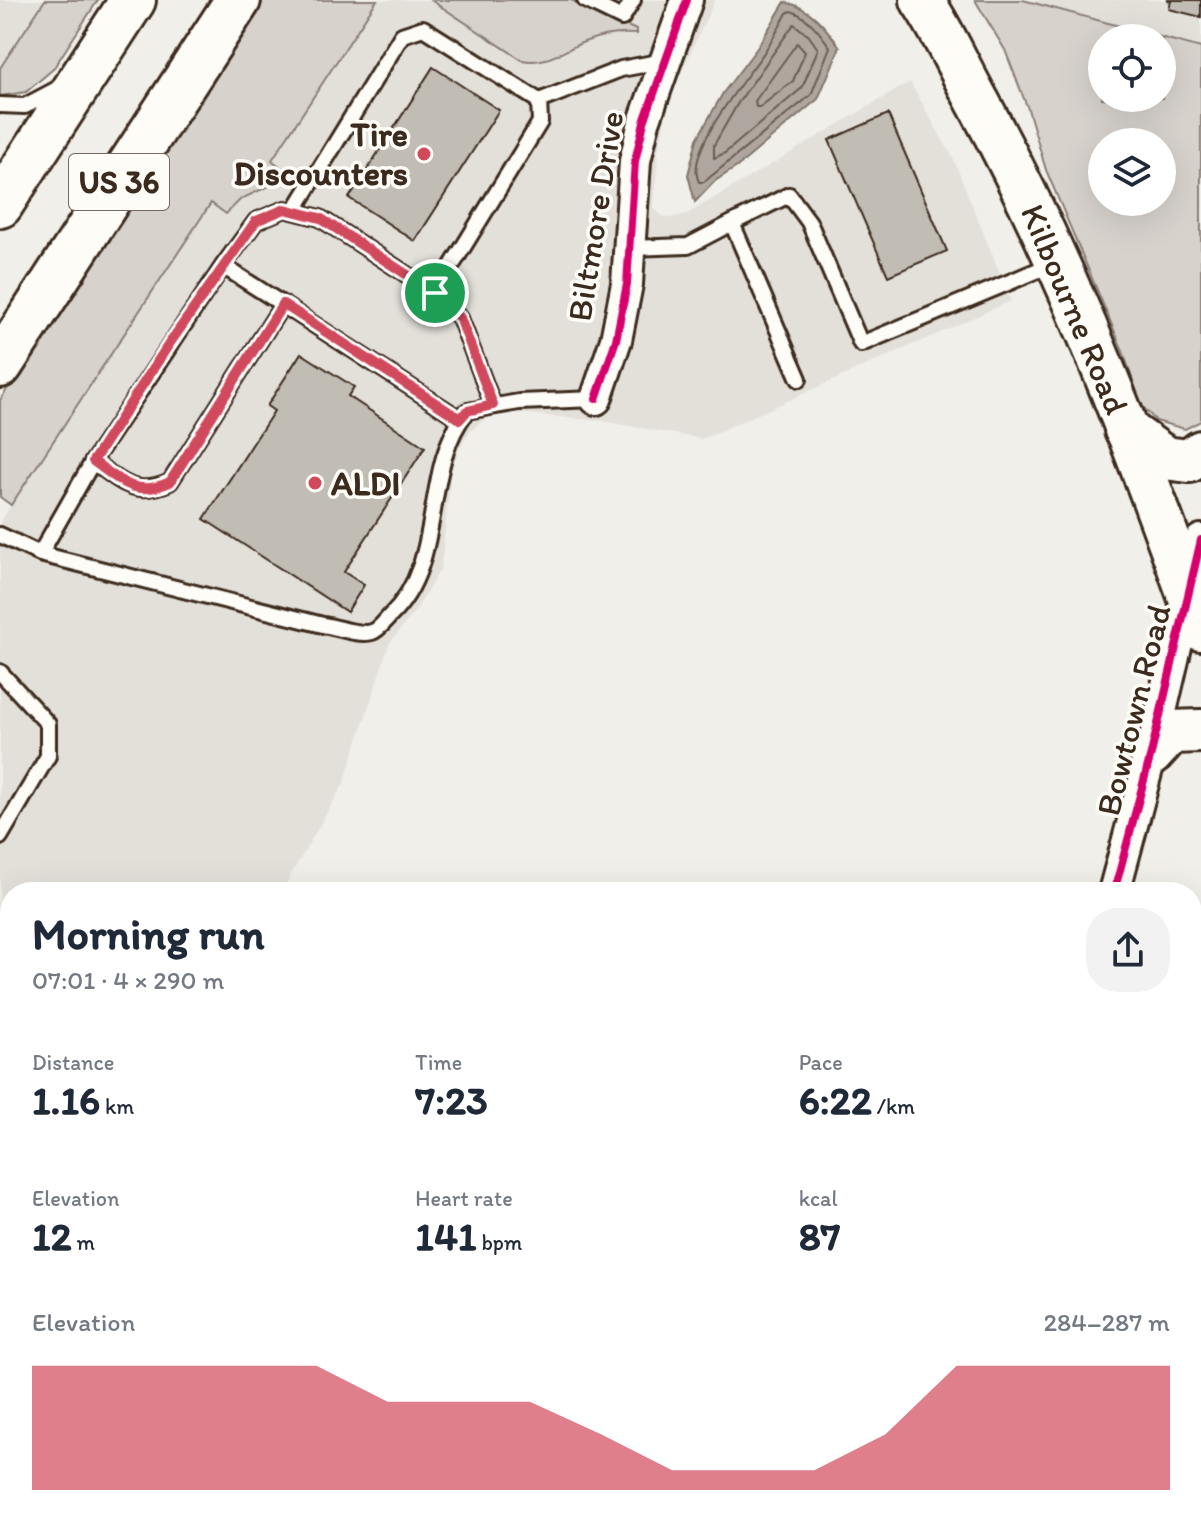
<!DOCTYPE html>
<html lang="en">
<head>
<meta charset="utf-8">
<style>
	:root { --surface:#fff; --page:#f2f2f3; --text:#1f2937; --muted:#747a83; --accent:#d1495b }
	body { margin:0; font-family:Itim,sans-serif; background:var(--page); color:var(--text); height:100vh; display:flex; flex-direction:column; font-size:30px; white-space:nowrap }
	* { box-sizing:border-box; margin:0 }
	p { font-size:26px; color:var(--muted) }
	.icon { flex:none; width:44px; height:44px; fill:none; stroke:currentColor; stroke-width:2; stroke-linecap:round; stroke-linejoin:round }
	.map { position:relative; flex:1; overflow:hidden }
	.drawer { position:absolute; left:0px; top:882px; width:1202px; height:650px; display:flex; flex-direction:column; background:var(--surface); border-radius:32px 32px 0 0; box-shadow:0 8px 32px #0002 }
	.drawer>* { flex:none }
	.buttons { position:absolute; left:1088px; top:24px; display:grid; gap:16px }
	.buttons a { display:grid; place-items:center; width:88px; height:88px; border-radius:50%; background:var(--surface); box-shadow:0 8px 32px #0002; font-size:40px }
	.pin { position:absolute; display:grid; place-items:center; width:68px; height:68px; color:#fff; margin:-34px; border:4px solid #fff; border-radius:50%; box-shadow:0 2px 8px #0007 }
	.round { display:grid; place-items:center; flex:none; width:84px; height:84px; border-radius:32px; background:var(--page) }
	.head { display:flex; align-items:center; justify-content:space-between; height:136px; padding:0 32px }
	h1 { font-size:44px; font-weight:800; line-height:60px }
	.metrics { display:grid; grid-template-columns:repeat(3,1fr); gap:12px; height:136px; padding:8px 32px }
	.metrics div { display:grid; align-content:center }
	.metrics b { font-size:40px; font-weight:800 }
	.metrics small { font-size:22px; font-weight:400 }
	.metrics p { font-size:22px }
	.chart { height:224px; padding:16px 32px }
	.chart p { display:flex; justify-content:space-between }
	.chart svg { width:100%; height:144px; margin-top:8px; fill:var(--accent); opacity:.7 }
	.map>svg:first-child { display:block }
	.built { fill:#e3e0da }
	.green { fill:#d7d2cc; stroke:#897e75; stroke-width:2; fill-rule:evenodd }
	.water { fill:#aea69f; stroke:#80746b; stroke-width:2 }
	.lines { fill:none; stroke-linecap:round; stroke-linejoin:round }
	.shore { stroke:#695c52; stroke-width:2 }
	.building { fill:#c1bcb4; stroke:#3b2a1e; stroke-width:2 }
	.lane-casing { stroke:#3b2a1e; stroke-width:20 }
	.street-casing { stroke:#3b2a1e; stroke-width:36 }
	.secondary-casing { stroke:#3b2a1e; stroke-width:48 }
	.highway-casing { stroke:#3b2a1e; stroke-width:50 }
	.lane { stroke:#fdfcf7; stroke-width:14 }
	.street { stroke:#fdfcf7; stroke-width:30 }
	.secondary { stroke:#fdfcf7; stroke-width:42 }
	.highway { stroke:#fdfcf7; stroke-width:44 }
	.cycleway-casing { stroke:#fdfcf7; stroke-width:13 }
	.cycleway { stroke:#d6006c; stroke-width:8 }
	.route-casing { stroke:#fff; stroke-width:16 }
	.route { stroke:#d1495b; stroke-width:10 }
	.poi-dot { fill:#d1495b; stroke:#fdfcf7; stroke-width:3 }
	.labels { text-anchor:middle; stroke-width:7; stroke-linejoin:round; paint-order:stroke }
	.shield { fill:#fdfcf7; stroke:#75695f; stroke-width:2 }
	.shield-label { font-size:32px; font-weight:bold; fill:#3b2a1e }
	.poi-label { font-size:34px; font-weight:bold; fill:#3b2a1e; stroke:#fdfcf7; text-anchor:end }
	.street-label { font-size:34px; fill:#3b2a1e; stroke:#fdfcf7 }
</style>
</head>
<body>
<div class="map">
<svg width="1201" height="1531" viewBox="0 0 1201 1531">
	<rect width="100%" height="100%" fill="#f1efea"/>
	<filter id="ink" filterUnits="userSpaceOnUse"><feTurbulence type="fractalNoise" baseFrequency=".0125" numOctaves="2"/><feDisplacementMap in="SourceGraphic" scale="16" xChannelSelector="R" yChannelSelector="G"/><feConvolveMatrix kernelMatrix="1 2 1 2 8 2 1 2 1" color-interpolation-filters="sRGB"/></filter>
	<g filter="url(#ink)">
		<path class="built" d="M 0,0 L 45,0 L 0,68 Z
			M 377,0 L 431,0 L 522,60 L 544,61 L 586,41 L 606,35 L 636,33 L 636,30 L 571,0 L 715,0 L 674,88 L 665,118 L 658,152 L 654,208 L 662,216 L 670,218 L 687,214 L 910,82 L 953,158 L 1011,301 L 702,439 L 602,421 L 505,412 L 487,417 L 470,431 L 459,449 L 451,470 L 441,568 L 416,610 L 389,644 L 344,783 L 281,892 L 10,892 L 10,1203 L 0,1200 L 0,522 L 211,203 L 226,213 L 241,199 L 291,175 L 272,160 Z
			M 1023,0 L 1201,0 L 1201,48 Z"/>
		<path class="green" d="M 45,0 L 98,0 L 53,69 L 26,92 L 0,96 L 0,68 Z
			M 261,0 L 377,0 L 272,160 L 291,176 L 241,199 L 226,214 L 211,203 L 11,505 L 0,497 L 0,400 Z
			M 431,0 L 571,0 L 636,30 L 636,34 C 618,33 601,35 584,42 C 562,51 546,65 522,60 Z
			M 975,0 L 1023,0 L 1201,48 L 1201,421 L 1185,429 L 1156,421 L 1141,405 L 1123,351 L 1046,170 L 1028,109 L 1005,50 ZM 1162,38 L 1162,98 L 1102,98 L 1102,38 ZM 1162,142 L 1162,202 L 1102,202 L 1102,142 Z
			M 0,1226 L 10,1229 L 10,1522 L 30,1522 L 26,1531 L 0,1531 Z"/>
		<path class="water" d="M 785,2 C 811,8 824,25 840,47 L 818,99 L 737,167 L 715,181 L 695,202 L 688,175 L 697,139 L 723,93 L 757,48 Z"/>
		<g class="lines">
			<path class="shore" d="M 791,11 C 808,16 820,33 830,47 L 811,95 L 704,182 L 699,182 C 683,151 748,77 765,51 C 773,39 780,26 787,13 Z
				M 794,24 L 809,36 L 818,49 L 802,88 L 725,153 L 714,158 L 714,145 L 738,103 Z
				M 797,43 L 805,52 L 793,81 L 760,107 L 756,107 L 755,101 Z"/>
		</g>
		<path class="building" d="M 1167,0 L 1201,0 L 1201,17 L 1169,9 L 1171,1 Z
			M 433,67 L 499,110 L 415,241 L 349,198 Z
			M 888,114 L 947,251 L 888,276 L 829,140 Z
			M 301,353 L 354,387 L 348,396 L 425,447 L 344,572 L 364,585 L 347,612 L 204,519 L 274,411 L 267,406 Z
			M 221,1522 L 294,1522 L 290,1531 L 227,1531 L 219,1527 Z"/>
		<g class="lines">
			<g class="lane-casing">
				<path id="lane" d="M 585,0 L 622,18 L 633,0
					M 0,105 L 25,106 L 59,88
					M 294,211 L 402,35 L 423,28 L 539,101 L 621,69 L 664,61
					M 732,223 L 789,195 L 809,222 L 861,344 L 1053,264
					M 630,248 L 688,246 L 732,223 L 799,379
					M 223,266 L 460,419
					M 435,293 L 540,122 L 539,101
					M 93,461 C 120,481 135,498 170,482 L 283,304
					M 0,535 L 40,554 L 323,625 C 337,627 359,636 372,632 C 379,630 385,621 390,616 C 447,561 420,470 467,411 L 519,402 L 596,399
					M 40,554 L 93,461 L 223,266 L 256,221 L 285,209 L 320,218 L 435,293 L 460,318 L 493,405
					M 0,672 L 48,724 L 48,756 L 0,837
					M 1021,1531 L 1026,1522"/>
			</g>
			<g class="street-casing">
				<path id="street" d="M 596,399 L 616,340 L 627,284 L 635,161 L 644,122 L 687,0
					M 1114,892 L 1151,754 L 1201,540
					M 522,1522 L 543,1531
					M 92,1531 L 96,1522
					M 345,1531 L 349,1522
					M 564,1531 L 567,1522
					M 944,1531 L 947,1522"/>
			</g>
			<g class="secondary-casing">
				<path id="secondary" d="M 922,0 C 943,31 959,68 978,102 C 1069,269 1137,449 1201,629
					M 1126,430 L 1165,458 L 1189,461 L 1201,452
					M 1151,754 L 1171,732 L 1201,731"/>
			</g>
			<g class="highway-casing">
				<path id="highway" d="M 0,205 L 133,0
					M 0,365 L 238,0"/>
			</g>
			<use href="#lane" class="lane"/>
			<use href="#street" class="street"/>
			<use href="#secondary" class="secondary"/>
			<use href="#highway" class="highway"/>
			<g class="cycleway-casing">
				<path id="cycleway" d="M 596,399 L 616,340 L 627,284 L 635,161 L 644,122 L 687,0
					M 1114,892 L 1151,754 L 1201,540"/>
			</g>
			<use href="#cycleway" class="cycleway"/>
		</g>
	</g>
	<g class="lines" filter="url(#ink)">
		<g class="route-casing">
			<path id="route" d="M 285,209 L 320,218 L 435,293 L 460,318 L 493,405 L 467,411 L 460,419 L 283,304 L 170,482 C 135,498 121,481 93,461 L 169,344 L 256,221 Z"/>
		</g>
		<use href="#route" class="route"/>
	</g>
	<g class="poi-dot">
		<circle cx="424" cy="154" r="8"/>
		<circle cx="315" cy="483" r="8"/>
	</g>
	<g class="labels">
		<rect class="shield" x="69" y="154" width="100" height="56" rx="6"/>
		<g class="shield-label">
			<text x="119" y="193">US 36</text>
		</g>
		<g class="poi-label">
			<text x="408" y="146">Tire<tspan x="408" dy="39">Discounters</tspan></text>
			<text x="331" y="495" text-anchor="start">ALDI</text>
		</g>
		<g class="street-label">
			<text transform="translate(595 216) rotate(-81)" y="12">Biltmore Drive</text>
			<text transform="translate(1075 309) rotate(67)" y="12">Kilbourne Road</text>
			<text transform="translate(1133 710) rotate(-76)" y="12">Bowtown Road</text>
		</g>
	</g>
</svg>
<div class="buttons">
<a><svg class="icon" aria-label="locate" viewBox="0 0 24 24"><circle cx="12" cy="12" r="6"/><path d="M12 2v4M12 18v4M2 12h4M18 12h4"/></svg></a>
<a><svg class="icon" aria-label="layers" viewBox="0 0 24 24"><path d="M12 4l9 5-9 5-9-5zM3 14l9 5 9-5"/></svg></a>
</div>
<div class="pin" style="left:435px;top:293px;background:#1e9e55"><svg class="icon" aria-label="arrive" viewBox="0 0 24 24"><path d="M6 21V4h12l-3 4 3 4H6"/></svg></div>
<section class="drawer">
<div class="head"><div><h1>Morning run</h1><p>07:01 · 4 × 290 m</p></div><a class="round"><svg class="icon" aria-label="share" viewBox="0 0 24 24"><path d="M12 15V3M7 8l5-5 5 5M5 13v7h14v-7"/></svg></a></div>
<div class="metrics">
<div><p>Distance</p><b>1.16<small> km</small></b></div>
<div><p>Time</p><b>7:23</b></div>
<div><p>Pace</p><b>6:22<small> /km</small></b></div>
</div>
<div class="metrics">
<div><p>Elevation</p><b>12<small> m</small></b></div>
<div><p>Heart rate</p><b>141<small> bpm</small></b></div>
<div><p>kcal</p><b>87</b></div>
</div>
<div class="chart"><p><span>Elevation</span>284–287 m</p>
<svg viewBox="0 0 160 44" preserveAspectRatio="none"><path d="M0 44V6L10 6L20 6L30 6L40 6L50 17L60 17L70 17L80 27L90 38L100 38L110 38L120 27L130 6L140 6L150 6L160 6V44z"/></svg>
</div>
</section>
</div>
</body>
</html>
